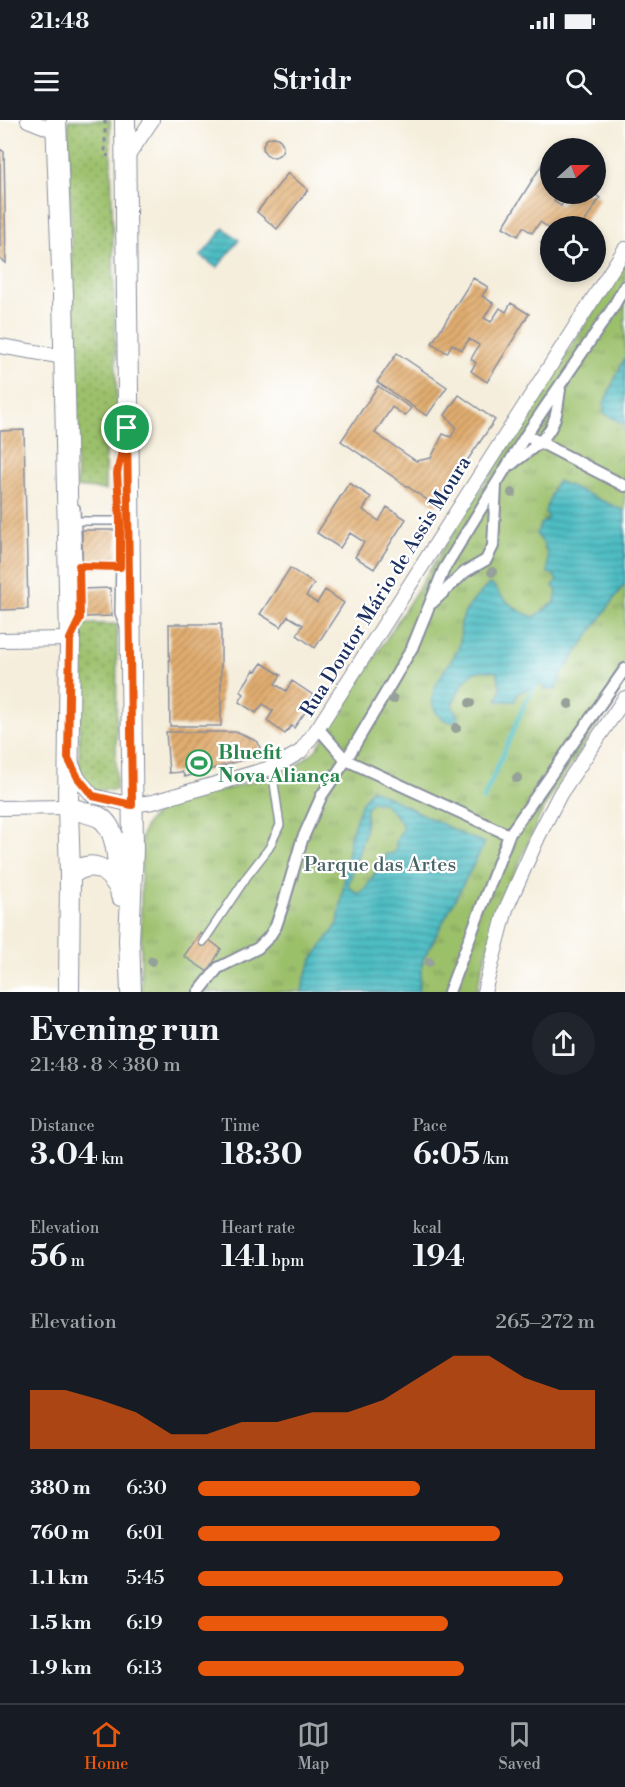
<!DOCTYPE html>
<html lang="en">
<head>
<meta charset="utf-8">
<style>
	:root { --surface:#171b24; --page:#20242c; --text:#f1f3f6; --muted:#9ea1a6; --line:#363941; --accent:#ea580c }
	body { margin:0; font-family:"Libre Bodoni",serif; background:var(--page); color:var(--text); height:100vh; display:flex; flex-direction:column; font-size:22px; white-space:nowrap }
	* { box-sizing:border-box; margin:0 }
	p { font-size:20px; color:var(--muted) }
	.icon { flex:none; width:33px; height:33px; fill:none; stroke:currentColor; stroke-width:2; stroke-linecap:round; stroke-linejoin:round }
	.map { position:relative; height:872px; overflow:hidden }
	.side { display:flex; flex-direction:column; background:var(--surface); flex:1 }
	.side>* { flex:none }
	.needle { width:39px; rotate:69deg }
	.tools { position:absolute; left:540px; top:18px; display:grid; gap:12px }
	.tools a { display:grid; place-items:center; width:66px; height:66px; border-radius:50%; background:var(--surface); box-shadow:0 3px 9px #0003; font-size:30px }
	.pin { position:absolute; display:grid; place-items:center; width:51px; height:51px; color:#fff; margin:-26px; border:3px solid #fff; border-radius:50%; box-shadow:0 2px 6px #0007 }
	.round { display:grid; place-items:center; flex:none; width:63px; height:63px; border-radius:32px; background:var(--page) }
	.head { display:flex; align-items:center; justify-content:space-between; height:102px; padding:0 30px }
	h1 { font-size:33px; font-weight:700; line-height:45px }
	.metrics { display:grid; grid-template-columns:repeat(3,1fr); gap:9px; height:102px; padding:6px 30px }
	.metrics div { display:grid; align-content:center }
	.metrics b { font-size:30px; font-weight:700 }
	.metrics small { font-size:16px; font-weight:400 }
	.metrics p { font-size:16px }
	.chart { height:168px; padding:12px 30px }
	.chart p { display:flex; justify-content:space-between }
	.chart svg { width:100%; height:108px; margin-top:6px; fill:var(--accent); opacity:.7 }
	ul { padding:0 30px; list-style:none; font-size:20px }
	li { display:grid; grid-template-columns:96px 72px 1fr; align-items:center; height:45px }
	li i { height:15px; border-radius:8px; background:var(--accent) }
	.status { display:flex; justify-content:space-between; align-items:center; height:42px; padding:0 30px; background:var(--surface); direction:ltr }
	.status svg { height:16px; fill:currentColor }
	header { display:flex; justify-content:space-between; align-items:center; height:78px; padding:0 30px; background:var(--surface); font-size:27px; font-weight:700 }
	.dock { display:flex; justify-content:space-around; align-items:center; height:84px; border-top:2px solid var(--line); background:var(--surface); font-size:16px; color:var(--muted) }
	.dock a { display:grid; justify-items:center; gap:3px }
	.dock .current { color:var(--accent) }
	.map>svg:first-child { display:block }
	.grass { fill:url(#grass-dots); stroke:#5b7864; stroke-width:1.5 }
	.park { fill:url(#park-tufts); stroke:#5b7864; stroke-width:1.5 }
	.water { fill:url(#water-rules); stroke:#347690; stroke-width:1.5; fill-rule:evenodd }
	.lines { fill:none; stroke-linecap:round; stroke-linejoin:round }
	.stream { stroke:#4ebdc3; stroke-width:4.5 }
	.building { fill:url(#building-hatch) }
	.service-casing { stroke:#888e9d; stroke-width:10 }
	.pedestrian-casing { stroke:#888e9d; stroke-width:14 }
	.minor-casing { stroke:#888e9d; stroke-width:16 }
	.secondary-casing { stroke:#888e9d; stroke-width:22 }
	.path { stroke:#888e9d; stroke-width:3; stroke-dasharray:4.5 4.5; stroke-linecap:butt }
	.service { stroke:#fff; stroke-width:7 }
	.pedestrian { stroke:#fff; stroke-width:10 }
	.minor { stroke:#fff; stroke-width:14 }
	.secondary { stroke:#fff; stroke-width:20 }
	.tree { fill:#96a199 }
	.route-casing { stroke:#fff; stroke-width:12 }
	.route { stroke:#ea580c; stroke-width:8 }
	.labels { text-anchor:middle; stroke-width:4.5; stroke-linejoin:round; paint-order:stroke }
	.street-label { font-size:20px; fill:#1b2f5e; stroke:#fff }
	.leisure-label { font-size:20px; font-weight:bold; fill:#27864d; stroke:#fff; text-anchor:start }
	.park-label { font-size:20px; fill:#486263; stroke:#fff }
</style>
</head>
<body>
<div class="status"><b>21:48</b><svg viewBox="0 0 49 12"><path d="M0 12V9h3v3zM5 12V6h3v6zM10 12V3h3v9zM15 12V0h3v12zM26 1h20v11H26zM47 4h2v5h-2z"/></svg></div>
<header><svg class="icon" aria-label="menu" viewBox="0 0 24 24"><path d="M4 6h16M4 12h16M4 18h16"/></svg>Stridr<svg class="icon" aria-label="search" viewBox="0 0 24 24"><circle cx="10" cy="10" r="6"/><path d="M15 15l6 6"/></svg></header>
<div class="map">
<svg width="625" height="872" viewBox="0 0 625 872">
	<defs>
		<pattern id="grass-dots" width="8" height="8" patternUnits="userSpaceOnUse" patternTransform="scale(1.5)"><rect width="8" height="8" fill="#9bc06b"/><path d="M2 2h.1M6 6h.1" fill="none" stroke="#7e9c5b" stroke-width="1.8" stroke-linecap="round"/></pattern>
		<pattern id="park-tufts" width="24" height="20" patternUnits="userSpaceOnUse" patternTransform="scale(1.5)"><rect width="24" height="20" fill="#9bc06b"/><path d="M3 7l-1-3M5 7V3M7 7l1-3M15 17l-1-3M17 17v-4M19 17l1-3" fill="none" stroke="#7e9c5b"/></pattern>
		<pattern id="water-rules" width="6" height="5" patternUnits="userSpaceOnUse" patternTransform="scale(1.5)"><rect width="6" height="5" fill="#4ebdc3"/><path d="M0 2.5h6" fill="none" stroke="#409aa2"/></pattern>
		<pattern id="building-hatch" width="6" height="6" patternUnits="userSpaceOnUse" patternTransform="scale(1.5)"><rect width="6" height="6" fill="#e1ad70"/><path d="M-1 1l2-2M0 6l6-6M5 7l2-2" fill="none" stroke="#b68d5f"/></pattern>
	</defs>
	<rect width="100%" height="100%" fill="#fff"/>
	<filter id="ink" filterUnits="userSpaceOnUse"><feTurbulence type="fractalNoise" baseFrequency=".0167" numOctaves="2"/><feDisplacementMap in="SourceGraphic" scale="12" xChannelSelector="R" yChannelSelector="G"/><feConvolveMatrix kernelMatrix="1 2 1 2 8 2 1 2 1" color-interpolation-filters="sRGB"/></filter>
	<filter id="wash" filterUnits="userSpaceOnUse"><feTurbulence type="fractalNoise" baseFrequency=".008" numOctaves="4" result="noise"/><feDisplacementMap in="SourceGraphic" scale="24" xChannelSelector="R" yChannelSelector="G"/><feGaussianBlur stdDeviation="1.35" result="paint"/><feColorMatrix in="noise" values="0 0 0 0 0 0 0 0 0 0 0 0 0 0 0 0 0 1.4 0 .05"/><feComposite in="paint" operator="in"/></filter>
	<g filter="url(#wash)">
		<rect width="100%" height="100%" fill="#f5eedc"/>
		<path class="grass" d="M 68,0 L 110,0 L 117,294 L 105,316 L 105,370 L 77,367 Z
			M 80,504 L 117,504 L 116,670 L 79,670 Z"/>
		<path class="park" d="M 625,142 L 625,560 L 543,689 L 496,796 L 476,872 L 141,872 L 141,720 C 144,704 152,694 166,687 L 285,652 L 296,646 L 316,630 Z"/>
		<path class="water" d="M 224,108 L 239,120 L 217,148 L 201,136 Z
			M 625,237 L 625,305 L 604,293 L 604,283 Z
			M 558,361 L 625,391 L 625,463 L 561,555 L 556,570 L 545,569 L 541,564 L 518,573 L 515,581 L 497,581 L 501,568 L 497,552 C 468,545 464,562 452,584 L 459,600 C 453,603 447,602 442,598 C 416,578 449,548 458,529 C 463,519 458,507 463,497 C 467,486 480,473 489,464 L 494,466 C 502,480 518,492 534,497 C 542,493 546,486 555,483 L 557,471 L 553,466 L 557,461 L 553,454 L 548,453 C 548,434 549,428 536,414 L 541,404 L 548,398 L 545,392 L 554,366 Z
			M 372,669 L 466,716 L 485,723 L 423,840 L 418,872 L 302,872 L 304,860 L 313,838 L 338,804 L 350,717 L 362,682 ZM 373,682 L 383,682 L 400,700 L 403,709 L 396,721 L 396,730 L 392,734 L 386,734 L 366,768 L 358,774 L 348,766 L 365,712 L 366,687 Z"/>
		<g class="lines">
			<path class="stream" d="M 483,680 L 526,581 L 537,563"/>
		</g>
		<g id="blocks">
			<path class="building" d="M263 27a10 10 0 1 1 20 0a10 10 0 1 1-20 0Z
				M 0,29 L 4,32 L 6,143 L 0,139 Z
				M 544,41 L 550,45 L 550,74 L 559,74 L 554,81 L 561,86 L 569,74 L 576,75 L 577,74 L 594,74 L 600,78 L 582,106 L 550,106 L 550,141 L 541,135 L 547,126 L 541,123 L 550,109 L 540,102 L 532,113 L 523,107 L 518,116 L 503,107 Z
				M 288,53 L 308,70 L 277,109 L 257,92 Z
				M 473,158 L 488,167 L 482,176 L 493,183 L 484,198 L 491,202 L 500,188 L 506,192 L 511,183 L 529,194 L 487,262 L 471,251 L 476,243 L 471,239 L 479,225 L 469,219 L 462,230 L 452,224 L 447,233 L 432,223 Z
				M 397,233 L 447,267 L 427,296 L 377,262 Z
				M 378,266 L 411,288 L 405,296 L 392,287 L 375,313 L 416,341 L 431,338 L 443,314 L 451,317 L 456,307 L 445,295 L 459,275 L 495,300 L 436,386 L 341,321 Z
				M 24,310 L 28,489 L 0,490 L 0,311 Z
				M 349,363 L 371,377 L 363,390 L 379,401 L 387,387 L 406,399 L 374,449 L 355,437 L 364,422 L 350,413 L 340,428 L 317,413 Z
				M 82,410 L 117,410 L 117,444 L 82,444 Z
				M 290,448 L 314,464 L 306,476 L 317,483 L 325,470 L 344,483 L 315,528 L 297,515 L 303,505 L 288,496 L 281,507 L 260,494 Z
				M 110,468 L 112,496 L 85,497 L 83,469 Z
				M 169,504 L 221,504 L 221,606 L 170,606 Z
				M 262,543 L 281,555 L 275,564 L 286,571 L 292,561 L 313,575 L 308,583 L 310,585 L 294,608 L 291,606 L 285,614 L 267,601 L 273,591 L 263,584 L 256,593 L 239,582 L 244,574 L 240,571 L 254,550 L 256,551 Z
				M 166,612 L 238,612 L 258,622 L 262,634 L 185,657 L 182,652 L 169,653 Z
				M 200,813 L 221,829 L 208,852 L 184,836 Z"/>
		</g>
	</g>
	<g filter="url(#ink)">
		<use href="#blocks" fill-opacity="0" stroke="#888e9d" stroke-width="1.5"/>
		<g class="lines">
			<g class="service-casing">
				<path id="service" d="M 78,401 L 120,401
					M 120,405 L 117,353 L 120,336
					M 120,437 L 119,493 L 124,506
					M 79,446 L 120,447
					M 76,508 L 80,498 L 76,388
					M 203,822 L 248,755 L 269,728 L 280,705 L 273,656 L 274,648"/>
			</g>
			<g class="pedestrian-casing">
				<path id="pedestrian" d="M 526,315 L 625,366
					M 512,344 C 527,332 546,321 553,303 C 558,293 558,280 560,270
					M 432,483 L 465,452 L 486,440 L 493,426 L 496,365
					M 318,608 L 346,640 L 509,715
					M 199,872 L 218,848 L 258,828 L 269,817 L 276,806 L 283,785 L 302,720 L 322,675 L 346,640 L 412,528 L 444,449 L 526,315 L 612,189 L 625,166
					M 449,872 L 509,715 L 625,549"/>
			</g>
			<g class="minor-casing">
				<path id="minor" d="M 28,0 L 58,12
					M 125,40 L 152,0
					M 0,226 L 64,237
					M 0,520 L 70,519
					M 71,642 L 78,658 L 93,676 L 132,685 L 153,682 L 274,647 L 300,632 L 318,608 L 625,129
					M 0,688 L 68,687
					M 484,872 L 506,789 L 539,715 L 560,674 L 625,578"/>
			</g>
			<g class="secondary-casing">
				<path id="secondary" d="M 56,0 L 63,174 L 70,519 L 68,687 L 70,755 L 69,872
					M 125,0 L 133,730 L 129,820 L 131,872
					M 68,687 C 78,691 90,693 99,697 C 121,709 117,755 121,776
					M 70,755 C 92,738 107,748 120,769"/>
			</g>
			<path class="path" d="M 105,0 L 105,35 L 109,36"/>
			<use href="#service" class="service"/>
			<use href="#pedestrian" class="pedestrian"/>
			<use href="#minor" class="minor"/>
			<use href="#secondary" class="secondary"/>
		</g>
		<g class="tree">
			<circle cx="512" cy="373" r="5"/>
			<circle cx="492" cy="452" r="5"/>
			<circle cx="393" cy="579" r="5"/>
			<circle cx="470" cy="583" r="5"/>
			<circle cx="569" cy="584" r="5"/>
			<circle cx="456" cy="608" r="5"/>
			<circle cx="517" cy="658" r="5"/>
			<circle cx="152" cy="841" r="5"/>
			<circle cx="429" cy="842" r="5"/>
		</g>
	</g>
	<g class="lines" filter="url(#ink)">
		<g class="route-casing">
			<path id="route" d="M 127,308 L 132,685 L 93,676 L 78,658 L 68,638 L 70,519 L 80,498 L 79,446 L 120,447 L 120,401 L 117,353 Z"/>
		</g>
		<use href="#route" class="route"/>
	</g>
	<defs>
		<g id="stadium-ring" transform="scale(1.35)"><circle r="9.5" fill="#fff" stroke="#2e9e5b" stroke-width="1.5"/><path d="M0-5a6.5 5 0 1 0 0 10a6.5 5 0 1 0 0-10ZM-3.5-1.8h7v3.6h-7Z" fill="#2e9e5b"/></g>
	</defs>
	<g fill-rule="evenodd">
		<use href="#stadium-ring" x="199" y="643"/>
	</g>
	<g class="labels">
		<g class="street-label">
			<text transform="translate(385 466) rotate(-58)" y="7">Rua Doutor Mário de Assis Moura</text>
		</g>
		<g class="leisure-label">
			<text x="218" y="639">Bluefit<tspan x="218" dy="23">Nova Aliança</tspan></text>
		</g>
		<g class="park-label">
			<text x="380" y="751">Parque das Artes</text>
		</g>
	</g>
</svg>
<div class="tools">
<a><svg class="needle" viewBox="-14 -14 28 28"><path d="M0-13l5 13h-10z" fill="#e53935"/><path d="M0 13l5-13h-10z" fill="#9ea1a6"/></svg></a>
<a><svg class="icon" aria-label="locate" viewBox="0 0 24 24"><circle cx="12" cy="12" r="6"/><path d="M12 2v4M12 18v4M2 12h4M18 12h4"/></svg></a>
</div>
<div class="pin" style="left:127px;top:308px;background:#1e9e55"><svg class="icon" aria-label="arrive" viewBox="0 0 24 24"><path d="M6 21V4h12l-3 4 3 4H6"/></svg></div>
</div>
<section class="side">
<div class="head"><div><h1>Evening run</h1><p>21:48 · 8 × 380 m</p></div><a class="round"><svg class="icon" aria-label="share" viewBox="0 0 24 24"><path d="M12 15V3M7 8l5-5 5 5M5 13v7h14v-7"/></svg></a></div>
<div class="metrics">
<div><p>Distance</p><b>3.04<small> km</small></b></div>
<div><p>Time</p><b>18:30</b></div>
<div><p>Pace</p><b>6:05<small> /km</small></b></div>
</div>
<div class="metrics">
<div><p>Elevation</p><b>56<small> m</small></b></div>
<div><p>Heart rate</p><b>141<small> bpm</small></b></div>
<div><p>kcal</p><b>194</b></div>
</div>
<div class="chart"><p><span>Elevation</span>265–272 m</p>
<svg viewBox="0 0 160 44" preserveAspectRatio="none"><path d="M0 44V20L10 20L20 24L30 29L40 38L50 38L60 33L70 33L80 29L90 29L100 24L110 15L120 6L130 6L140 15L150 20L160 20V44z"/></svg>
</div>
<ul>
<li><b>380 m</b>6:30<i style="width:56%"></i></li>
<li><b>760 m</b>6:01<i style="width:76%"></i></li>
<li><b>1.1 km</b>5:45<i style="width:92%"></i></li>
<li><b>1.5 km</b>6:19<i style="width:63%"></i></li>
<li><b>1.9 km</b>6:13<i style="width:67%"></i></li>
</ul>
</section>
<nav class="dock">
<a class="current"><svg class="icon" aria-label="home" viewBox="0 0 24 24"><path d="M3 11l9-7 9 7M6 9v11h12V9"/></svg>Home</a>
<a><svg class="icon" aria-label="map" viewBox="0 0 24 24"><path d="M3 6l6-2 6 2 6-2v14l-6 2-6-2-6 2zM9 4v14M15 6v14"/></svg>Map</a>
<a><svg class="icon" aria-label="saved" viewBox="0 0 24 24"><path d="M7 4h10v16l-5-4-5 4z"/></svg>Saved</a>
</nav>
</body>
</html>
